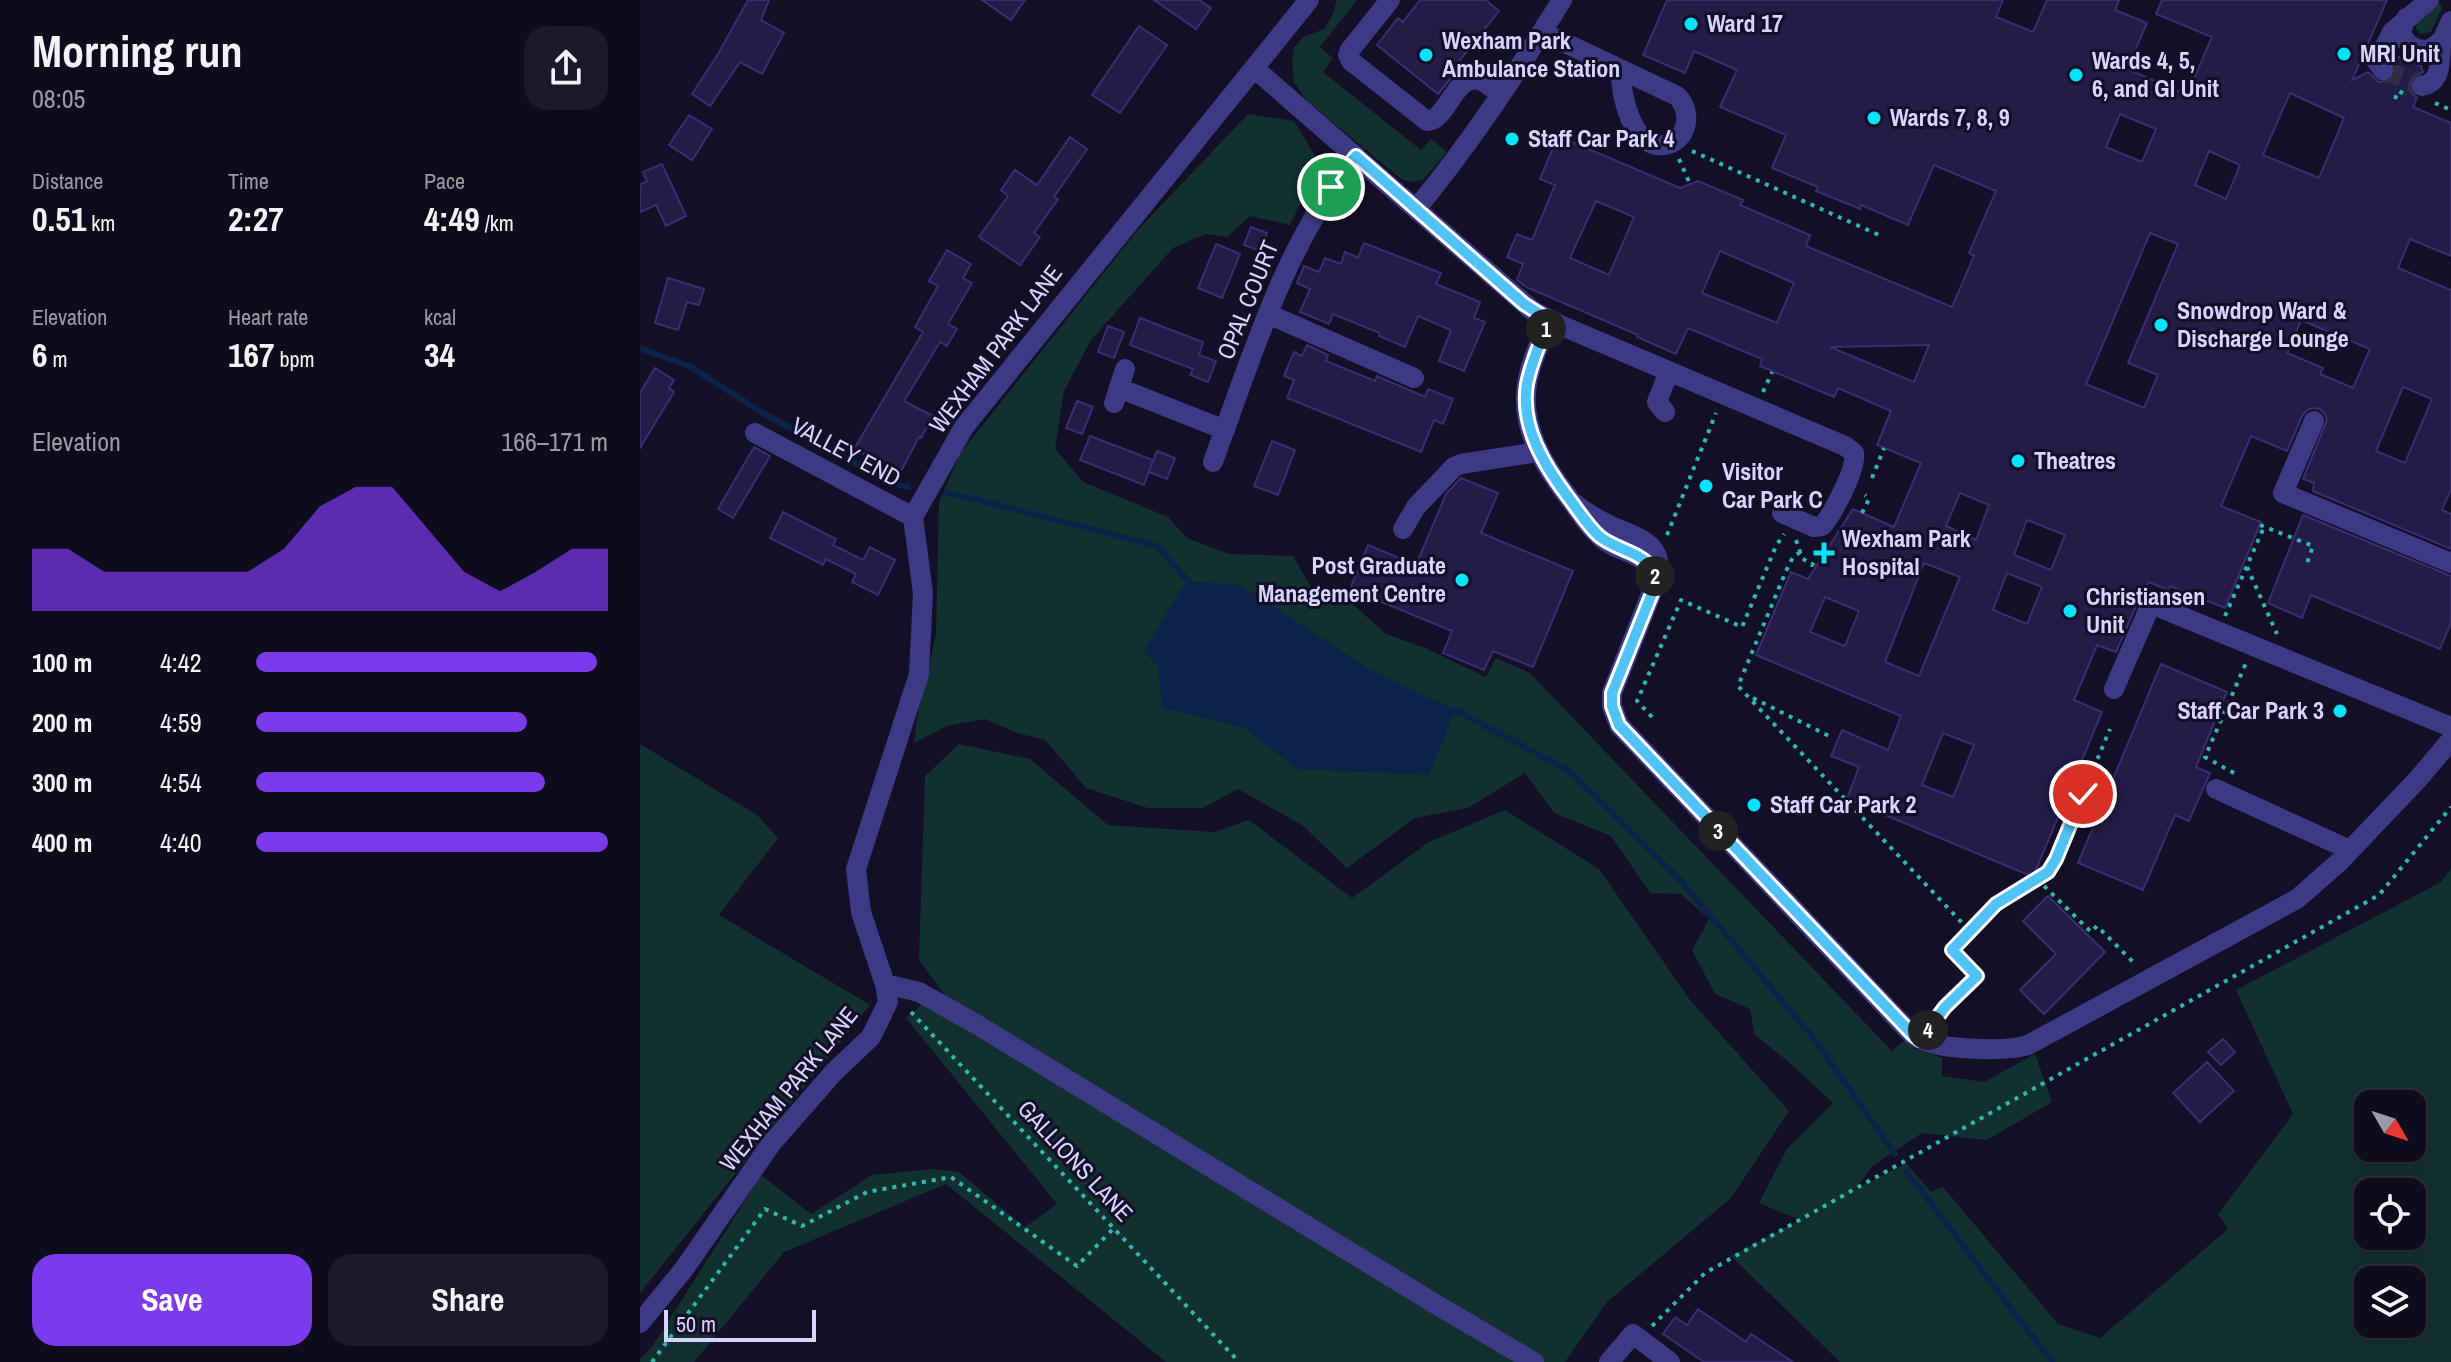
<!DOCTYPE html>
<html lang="en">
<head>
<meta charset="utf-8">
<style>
	:root { --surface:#0e0b1c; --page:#1c1929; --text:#f1f3f6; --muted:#9b9ba3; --line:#2e2b3b; --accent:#7c3aed }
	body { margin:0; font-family:"Archivo Narrow",sans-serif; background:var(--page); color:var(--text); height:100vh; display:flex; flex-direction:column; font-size:30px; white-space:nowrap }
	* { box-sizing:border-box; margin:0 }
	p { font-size:26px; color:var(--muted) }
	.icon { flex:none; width:44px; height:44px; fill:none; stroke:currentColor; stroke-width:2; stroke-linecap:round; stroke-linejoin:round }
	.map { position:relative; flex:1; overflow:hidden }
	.details { display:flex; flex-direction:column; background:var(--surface); width:640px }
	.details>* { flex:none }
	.needle { width:52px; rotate:129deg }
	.buttons { position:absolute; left:1714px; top:1090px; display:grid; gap:16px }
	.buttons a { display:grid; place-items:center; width:72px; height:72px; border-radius:16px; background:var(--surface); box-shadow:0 4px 20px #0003,0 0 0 2px var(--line); font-size:40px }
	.scale { position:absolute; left:24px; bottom:20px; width:152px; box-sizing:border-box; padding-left:8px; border:4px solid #d9d4ff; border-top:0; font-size:22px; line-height:28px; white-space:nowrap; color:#d9d4ff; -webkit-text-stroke:6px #130f26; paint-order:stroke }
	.pin { position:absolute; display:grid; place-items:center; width:68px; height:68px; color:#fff; margin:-34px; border:4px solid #fff; border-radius:50%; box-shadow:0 2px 8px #0007 }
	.km { position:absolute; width:40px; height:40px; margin:-20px; border-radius:50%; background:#222; color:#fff; font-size:22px; line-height:40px; text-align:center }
	.round { display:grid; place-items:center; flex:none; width:84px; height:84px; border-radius:24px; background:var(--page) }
	.overview { display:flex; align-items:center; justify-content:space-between; height:136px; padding:0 32px }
	h1 { font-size:44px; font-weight:700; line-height:60px }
	.metrics { display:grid; grid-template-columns:repeat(3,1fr); gap:12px; height:136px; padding:8px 32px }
	.metrics div { display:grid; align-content:center }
	.metrics b { font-size:34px; font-weight:700 }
	.metrics small { font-size:22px; font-weight:400 }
	.metrics p { font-size:22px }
	.chart { height:224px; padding:16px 32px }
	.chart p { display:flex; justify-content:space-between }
	.chart svg { width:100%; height:144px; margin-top:8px; fill:var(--accent); opacity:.7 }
	.button { display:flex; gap:16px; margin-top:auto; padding:16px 32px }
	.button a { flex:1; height:92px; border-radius:24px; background:var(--accent); color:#fff; font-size:32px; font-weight:700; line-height:92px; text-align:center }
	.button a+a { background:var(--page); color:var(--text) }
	ul { padding:0 32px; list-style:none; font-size:26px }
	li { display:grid; grid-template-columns:128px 96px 1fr; align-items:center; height:60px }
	li i { height:20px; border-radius:10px; background:var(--accent) }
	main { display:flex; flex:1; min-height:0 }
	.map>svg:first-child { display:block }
	.green { fill:#12302f; fill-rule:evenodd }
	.water { fill:#0c2248 }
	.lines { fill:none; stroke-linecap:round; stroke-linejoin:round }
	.stream { stroke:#0c2248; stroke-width:6 }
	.building { fill:#241b47; stroke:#3b2d73; stroke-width:2; fill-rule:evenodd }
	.minor-tunnel { stroke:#312d47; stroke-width:20; stroke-dasharray:20 10; stroke-linecap:butt }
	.path { stroke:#2fb8b0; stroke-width:4; stroke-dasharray:4 6; stroke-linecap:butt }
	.minor { stroke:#3d3a85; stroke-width:20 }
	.route-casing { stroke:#fff; stroke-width:16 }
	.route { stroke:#4fc3f7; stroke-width:10 }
	.poi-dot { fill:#00e5ff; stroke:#130f26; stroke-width:3 }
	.labels { text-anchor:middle; stroke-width:6; stroke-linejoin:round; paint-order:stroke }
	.poi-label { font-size:24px; font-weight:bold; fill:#d9d4ff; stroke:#130f26; text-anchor:start }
	.street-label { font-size:24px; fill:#d9d4ff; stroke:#130f26 }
</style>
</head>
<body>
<main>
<section class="details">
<div class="overview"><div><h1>Morning run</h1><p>08:05</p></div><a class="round"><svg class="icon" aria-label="share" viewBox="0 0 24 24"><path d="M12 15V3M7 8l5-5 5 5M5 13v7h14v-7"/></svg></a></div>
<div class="metrics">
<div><p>Distance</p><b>0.51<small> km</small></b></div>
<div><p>Time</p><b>2:27</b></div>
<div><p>Pace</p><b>4:49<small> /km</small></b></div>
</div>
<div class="metrics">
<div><p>Elevation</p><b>6<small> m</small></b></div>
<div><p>Heart rate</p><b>167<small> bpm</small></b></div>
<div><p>kcal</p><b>34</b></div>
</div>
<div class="chart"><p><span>Elevation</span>166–171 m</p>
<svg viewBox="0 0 160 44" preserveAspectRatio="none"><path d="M0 44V25L10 25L20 32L30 32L40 32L50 32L60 32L70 25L80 12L90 6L100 6L110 19L120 32L130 38L140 32L150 25L160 25V44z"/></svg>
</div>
<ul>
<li><b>100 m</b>4:42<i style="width:97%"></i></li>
<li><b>200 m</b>4:59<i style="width:77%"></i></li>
<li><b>300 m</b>4:54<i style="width:82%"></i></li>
<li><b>400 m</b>4:40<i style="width:100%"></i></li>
</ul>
<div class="button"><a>Save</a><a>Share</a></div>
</section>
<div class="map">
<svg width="1811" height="1362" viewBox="0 0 1811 1362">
	<rect width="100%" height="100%" fill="#130f26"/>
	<path class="green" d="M 697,0 L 717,0 L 680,47 L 693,58 L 683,72 L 781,150 L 791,139 L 807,152 L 783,180 L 770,182 L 761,179 L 666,100 L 654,82 L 652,60 L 654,48 L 663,37 L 684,29 L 692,16 Z
		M 1798,3 L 1801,4 L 1802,8 L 1791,32 L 1781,34 L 1776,29 L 1777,23 Z
		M 608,114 L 654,121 L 680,164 L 650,225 L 610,216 L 587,237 L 566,234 L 533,248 L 451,340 L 424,391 L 415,449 L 443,482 L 528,517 L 547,538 L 589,554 L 653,556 L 672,589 L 709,601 L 746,634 L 785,648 L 846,677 L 856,658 L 890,673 L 1252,1051 L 1265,1040 L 1273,1048 L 1302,1058 L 1302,1076 L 1344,1082 L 1395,1054 L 1412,1102 L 1347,1140 L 1282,1133 L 1231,1167 L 1215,1190 L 1266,1163 L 1291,1192 L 1303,1187 L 1418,1324 L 1460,1338 L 1588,1229 L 1578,1214 L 1653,1114 L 1596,990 L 1801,882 L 1811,868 L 1811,1362 L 1200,1362 L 1091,1256 L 1160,1220 L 1119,1203 L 1147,1149 L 1193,1103 L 1150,1063 L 1115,1035 L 1110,1009 L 1075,994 L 1052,950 L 1069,919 L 1041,894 L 1010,893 L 971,836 L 914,813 L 885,773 L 828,808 L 775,818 L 707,868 L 662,825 L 598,789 L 563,808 L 508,808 L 446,788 L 405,740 L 377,733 L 345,719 L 307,726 L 274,743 L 277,718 L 296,635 L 299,502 L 321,452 L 497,231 ZM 1728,1104 L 1772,1104 L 1772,1148 L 1728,1148 ZM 1728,1192 L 1772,1192 L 1772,1236 L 1728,1236 ZM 1728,1280 L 1772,1280 L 1772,1324 L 1728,1324 Z
		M 0,744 L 117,815 L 138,838 L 79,915 L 230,1005 L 0,1293 Z
		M 319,744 L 390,759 L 468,825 L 574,832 L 609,820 L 712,898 L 789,842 L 865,810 L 959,869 L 1050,1000 L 1149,1111 L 1091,1198 L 967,1302 L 925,1362 L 526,1362 L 306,1184 L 144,1252 L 54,1362 L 0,1362 L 0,1359 L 12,1347 L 121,1175 L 171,1214 L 232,1175 L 293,1169 L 319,1172 L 385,1227 L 417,1204 L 266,1018 L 283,1003 L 331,1031 L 279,960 L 285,776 Z"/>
	<path class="water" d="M 546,581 L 600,585 L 731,670 L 815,710 L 789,775 L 657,769 L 603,727 L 522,708 L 518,667 L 504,651 Z"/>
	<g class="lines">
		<path class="stream" d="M 0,348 L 51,367 L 121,412 L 252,483 L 268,487
			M 306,493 L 335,499 L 517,546 L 552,585
			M 808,710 L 815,710 L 928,770 L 1041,881 L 1172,1036 L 1255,1154
			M 1267,1172 L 1412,1362"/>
	</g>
	<path class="building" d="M 108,0 L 129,0 L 121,20 L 144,33 L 122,74 L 100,62 L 70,106 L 52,94 L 78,54 Z
		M 342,0 L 385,0 L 371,20 Z
		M 514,0 L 559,0 L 571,8 L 556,29 Z
		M 780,0 L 846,0 L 859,11 L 817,64 L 820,67 L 798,94 L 737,45 L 758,18 L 763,22 Z
		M 1027,0 L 1363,0 L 1356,17 L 1393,32 L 1407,0 L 1479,0 L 1475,10 L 1507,23 L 1487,69 L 1547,95 L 1572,37 L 1516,14 L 1522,0 L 1747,0 L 1712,80 L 1728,72 L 1739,82 L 1750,81 L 1755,76 L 1756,69 L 1752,61 L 1759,57 L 1781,66 L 1783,72 L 1773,77 L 1769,84 L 1770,91 L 1777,98 L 1773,107 L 1811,123 L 1811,256 L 1770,239 L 1758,268 L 1811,290 L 1811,489 L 1802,510 L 1811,514 L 1811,549 L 1673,491 L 1674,483 L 1663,479 L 1687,420 L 1685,414 L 1680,409 L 1673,408 L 1667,410 L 1662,416 L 1647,451 L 1611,436 L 1581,506 L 1621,522 L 1585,608 L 1530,586 L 1528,590 L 1509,582 L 1499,599 L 1476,652 L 1457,645 L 1434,700 L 1462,712 L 1393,877 L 1207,799 L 1219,767 L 1191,756 L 1202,730 L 1248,750 L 1261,716 L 1116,655 L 1151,572 L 1168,579 L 1213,509 L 1254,527 L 1281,463 L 1237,445 L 1251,411 L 1198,388 L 1194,397 L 1120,366 L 1122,359 L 1048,328 L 1036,354 L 997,337 L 998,335 L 886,287 L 877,280 L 883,264 L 867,257 L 877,234 L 892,240 L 915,185 L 900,179 L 918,136 L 1040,188 L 1058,181 L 1103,200 L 1100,205 L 1170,235 L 1166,246 L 1312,307 L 1334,256 L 1329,253 L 1356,191 L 1294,165 L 1268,225 L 1221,205 L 1220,209 L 1176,191 L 1178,187 L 1132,168 L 1146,135 L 1080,107 L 1097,70 L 1054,51 L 1045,73 L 1003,55 ZM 1650,93 L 1704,118 L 1679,178 L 1623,155 ZM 1480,114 L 1516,129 L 1502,162 L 1466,147 ZM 1569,151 L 1600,165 L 1586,199 L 1555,185 ZM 956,201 L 994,217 L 969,275 L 930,258 ZM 1510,233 L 1538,244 L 1488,363 L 1518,375 L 1504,408 L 1446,384 ZM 1080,251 L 1154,283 L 1137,323 L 1062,293 ZM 1661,320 L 1730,349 L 1713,388 L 1680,374 L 1683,368 L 1647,353 ZM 1289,345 L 1274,382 L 1190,347 ZM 1763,387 L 1792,399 L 1765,463 L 1736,451 ZM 1320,493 L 1349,505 L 1336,540 L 1306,526 ZM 1387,520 L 1425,535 L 1411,570 L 1374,555 ZM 1284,563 L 1320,577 L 1279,676 L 1245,662 ZM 1367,573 L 1402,587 L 1387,624 L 1353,610 ZM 1185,597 L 1219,611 L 1205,646 L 1170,632 ZM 1303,733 L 1334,745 L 1313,797 L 1282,785 Z
		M 499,26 L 527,45 L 480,113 L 452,95 Z
		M 49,115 L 72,129 L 52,160 L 29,145 Z
		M 430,137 L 447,149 L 414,197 L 418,199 L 394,233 L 400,237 L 380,265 L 339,237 L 368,196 L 361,190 L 375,170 L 397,185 Z
		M 22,164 L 46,216 L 26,226 L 16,205 L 0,212 L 0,185 L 7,181 L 3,172 Z
		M 611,227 L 627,233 L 620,251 L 604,245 Z
		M 724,243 L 801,273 L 796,284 L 840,302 L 834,318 L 845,322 L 824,371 L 799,361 L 811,330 L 778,316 L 765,347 L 739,336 L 740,333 L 693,314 L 689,324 L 660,312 L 670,289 L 657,283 L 664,266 L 679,272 L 685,258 L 701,264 L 705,252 L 718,258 Z
		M 576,244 L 600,254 L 582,298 L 558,288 Z
		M 307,250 L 331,264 L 323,278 L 332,283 L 308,324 L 317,329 L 307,346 L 300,342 L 264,401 L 293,416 L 281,438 L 279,437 L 260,473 L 214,449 L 283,332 L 275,327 L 298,286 L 289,281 Z
		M 28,278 L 64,289 L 59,305 L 47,302 L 38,330 L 15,323 Z
		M 500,318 L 563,342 L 559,355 L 576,361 L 568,382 L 550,375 L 553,369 L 490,345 Z
		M 468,326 L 484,332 L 474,358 L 458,352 Z
		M 667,345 L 688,355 L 686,361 L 735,381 L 737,376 L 785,397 L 788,389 L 813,399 L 803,424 L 794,420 L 781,452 L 647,398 L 654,380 L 644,376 L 654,352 L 662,356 Z
		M 15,368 L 34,380 L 29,388 L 34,392 L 0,448 L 0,393 Z
		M 437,401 L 453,407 L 442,434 L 426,428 Z
		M 450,436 L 513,460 L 504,485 L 440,460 Z
		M 632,441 L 655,450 L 638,495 L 614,486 Z
		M 114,447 L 130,456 L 93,518 L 78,509 Z
		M 517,451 L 535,458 L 527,479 L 509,472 Z
		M 821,478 L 858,493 L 841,533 L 933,571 L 893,667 L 853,651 L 844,670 L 803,653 L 812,631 L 710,589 L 728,545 L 776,565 L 806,494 Z
		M 143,512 L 196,539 L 193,545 L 223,560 L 230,547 L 255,560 L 238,595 L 212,582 L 216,574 L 186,559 L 183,565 L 130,538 Z
		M 1663,515 L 1811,576 L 1811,623 L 1800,649 L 1671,595 L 1662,618 L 1628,603 Z
		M 1521,664 L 1587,692 L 1556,767 L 1570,773 L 1549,821 L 1535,815 L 1503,890 L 1438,863 Z
		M 1408,896 L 1465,952 L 1404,1014 L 1380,990 L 1416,954 L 1383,921 Z
		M 1583,1039 L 1595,1052 L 1581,1065 L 1568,1052 Z
		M 1567,1062 L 1594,1091 L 1560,1122 L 1533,1093 Z
		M 1058,1309 L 1106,1342 L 1111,1334 L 1153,1362 L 1064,1362 L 1023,1334 L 1035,1317 L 1047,1325 Z"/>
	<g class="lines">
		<path class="minor-tunnel" d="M 1743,70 L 1782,86"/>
		<path class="path" d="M 1755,99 L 1758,91 L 1765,94
			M 1795,103 L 1811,110
			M 1052,151 L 1239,235
			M 1039,159 L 1050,184
			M 1123,392 L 1132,372
			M 1232,478 L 1244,448
			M 1222,513 L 1229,499 L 1225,495
			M 1620,525 L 1673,546 L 1666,566
			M 1027,535 L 1076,413
			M 1156,540 L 1162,558 L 1172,565 L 1185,546
			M 1160,552 L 1153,557 L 1146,571 L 1098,686 L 1325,926 L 1323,938 L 1312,950 L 1337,976 L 1310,1002 L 1292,1024
			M 1607,567 L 1637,634
			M 1585,616 L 1624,527
			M 1113,698 L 1191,737
			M 1012,717 L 997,701 L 1041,600 L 1102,627 L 1136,546 L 1144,534
			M 1594,773 L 1565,757 L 1606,663
			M 1397,879 L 1451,932 L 1457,926 L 1495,964
			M 1324,936 L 1356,904 L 1408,872 L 1412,867 L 1470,729
			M 271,1012 L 599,1362
			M 1012,1326 L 1065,1273 L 1739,895 L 1811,807
			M 12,1362 L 125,1209 L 162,1226 L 227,1192 L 311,1177 L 437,1266 L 473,1229"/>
		<path class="minor" d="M 750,0 L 710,50 L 708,55 L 711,61 L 787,121 C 808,120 814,74 839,80 C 847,82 854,90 860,95
			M 1766,18 L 1761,32 C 1766,45 1775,51 1789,50 L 1803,40
			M 902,32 L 1037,96 C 1053,111 1048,142 1024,145 C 992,150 980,93 981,70
			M 614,68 L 893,311 L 920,325 L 1205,446 L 1214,453 C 1217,468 1193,514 1182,526 L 1174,527 L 1142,513
			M 1743,70 L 1737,62 L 1752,32 L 1789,0
			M 1782,86 C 1802,82 1799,63 1801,47 C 1802,38 1807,30 1811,21
			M 776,209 C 830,144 877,72 922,0
			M 628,314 L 774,378
			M 909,320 C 901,341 890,362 887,384 C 880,427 904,466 929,498 C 941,514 952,533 970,544 C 987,554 1013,556 1015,580
			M 479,388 L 585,430
			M 474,403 L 485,369
			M 1025,412 L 1017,402 L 1029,371
			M 1674,421 L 1643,493 L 1811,563
			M 115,433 L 273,517
			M 573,462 C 612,357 644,245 716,156
			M 931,501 C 943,511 955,518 969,525 C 995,537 1026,542 1017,579 L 972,693 L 972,706 L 979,725 L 1265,1027 C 1270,1032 1274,1037 1280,1039 C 1302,1050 1366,1052 1388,1045 L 1657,899 L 1698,863 L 1778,779 L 1811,740
			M 763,529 L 776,507 L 814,467 L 821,464 L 898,452
			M 1474,689 L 1511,604 L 1811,727
			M 1576,789 L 1710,850
			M 245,984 L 279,992 L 336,1024 L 797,1305 L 894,1362
			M 0,1323 L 44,1269 L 131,1144 L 194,1072 L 231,1037 L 248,1002 L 245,984 L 221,912 L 216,869 L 279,674 L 283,593 L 273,517 L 324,427 L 669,0
			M 969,1362 L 993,1334 L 1030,1362"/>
	</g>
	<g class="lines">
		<g class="route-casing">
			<path id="route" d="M 691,187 L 716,156 L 884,304 L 909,320 C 901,341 891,362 887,384 C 880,426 904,465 928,497 C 938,510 947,525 959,536 C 974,549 999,551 1012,568 C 1017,575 1015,583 1013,591 L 972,693 L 972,706 L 979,725 L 1273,1035 L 1280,1040 L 1305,1007 L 1337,976 L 1312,950 L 1356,904 L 1408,872 L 1416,859 L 1443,794"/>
		</g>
		<use href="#route" class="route"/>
	</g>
	<g class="poi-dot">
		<circle cx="1051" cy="24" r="8"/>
		<circle cx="1704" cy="54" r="8"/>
		<circle cx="786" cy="55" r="8"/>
		<circle cx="1436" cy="75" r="8"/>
		<circle cx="1234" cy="118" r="8"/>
		<circle cx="872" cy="139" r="8"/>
		<circle cx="1521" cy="325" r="8"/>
		<circle cx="1378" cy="461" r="8"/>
		<circle cx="1066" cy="486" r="8"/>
		<path d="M1180 541h8v8h8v8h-8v8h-8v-8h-8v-8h8z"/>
		<circle cx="822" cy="580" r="8"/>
		<circle cx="1430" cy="611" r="8"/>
		<circle cx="1700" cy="711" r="8"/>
		<circle cx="1114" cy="805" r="8"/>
	</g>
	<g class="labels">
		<g class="poi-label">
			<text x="1067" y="32">Ward 17</text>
			<text x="802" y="49">Wexham Park<tspan x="802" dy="28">Ambulance Station</tspan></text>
			<text x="1720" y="62">MRI Unit</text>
			<text x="1452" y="69">Wards 4, 5,<tspan x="1452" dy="28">6, and GI Unit</tspan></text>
			<text x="1250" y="126">Wards 7, 8, 9</text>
			<text x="888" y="147">Staff Car Park 4</text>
			<text x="1537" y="319">Snowdrop Ward &amp;<tspan x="1537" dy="28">Discharge Lounge</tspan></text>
			<text x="1394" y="469">Theatres</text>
			<text x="1082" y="480">Visitor<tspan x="1082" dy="28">Car Park C</tspan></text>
			<text x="1202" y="547">Wexham Park<tspan x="1202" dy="28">Hospital</tspan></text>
			<text x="806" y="574" text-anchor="end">Post Graduate<tspan x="806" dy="28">Management Centre</tspan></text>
			<text x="1446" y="605">Christiansen<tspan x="1446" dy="28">Unit</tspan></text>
			<text x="1684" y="719" text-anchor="end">Staff Car Park 3</text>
			<text x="1130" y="813">Staff Car Park 2</text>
		</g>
		<g class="street-label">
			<text transform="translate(608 300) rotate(-68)" y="8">OPAL COURT</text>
			<text transform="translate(356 349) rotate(-53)" y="8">WEXHAM PARK LANE</text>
			<text transform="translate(206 452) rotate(28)" y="8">VALLEY END</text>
			<text transform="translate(149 1089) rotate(-51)" y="8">WEXHAM PARK LANE</text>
			<text transform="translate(435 1161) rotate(47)" y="8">GALLIONS LANE</text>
		</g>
	</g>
</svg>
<div class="buttons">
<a><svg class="needle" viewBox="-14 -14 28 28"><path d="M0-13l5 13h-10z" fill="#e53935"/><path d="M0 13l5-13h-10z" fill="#9b9ba3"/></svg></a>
<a><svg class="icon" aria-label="locate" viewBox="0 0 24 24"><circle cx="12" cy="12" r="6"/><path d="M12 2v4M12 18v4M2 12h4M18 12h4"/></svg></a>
<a><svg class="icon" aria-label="layers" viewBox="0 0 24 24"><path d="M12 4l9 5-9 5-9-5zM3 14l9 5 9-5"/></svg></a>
</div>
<div class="scale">50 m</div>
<div class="pin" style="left:691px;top:187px;background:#1e9e55"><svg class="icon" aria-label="arrive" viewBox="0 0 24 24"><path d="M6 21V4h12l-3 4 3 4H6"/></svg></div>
<div class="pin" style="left:1443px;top:794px;background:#d93025"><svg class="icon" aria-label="check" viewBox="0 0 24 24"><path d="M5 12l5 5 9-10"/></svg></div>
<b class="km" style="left:906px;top:329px">1</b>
<b class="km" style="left:1015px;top:576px">2</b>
<b class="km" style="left:1078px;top:831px">3</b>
<b class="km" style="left:1288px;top:1030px">4</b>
</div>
</main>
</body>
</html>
